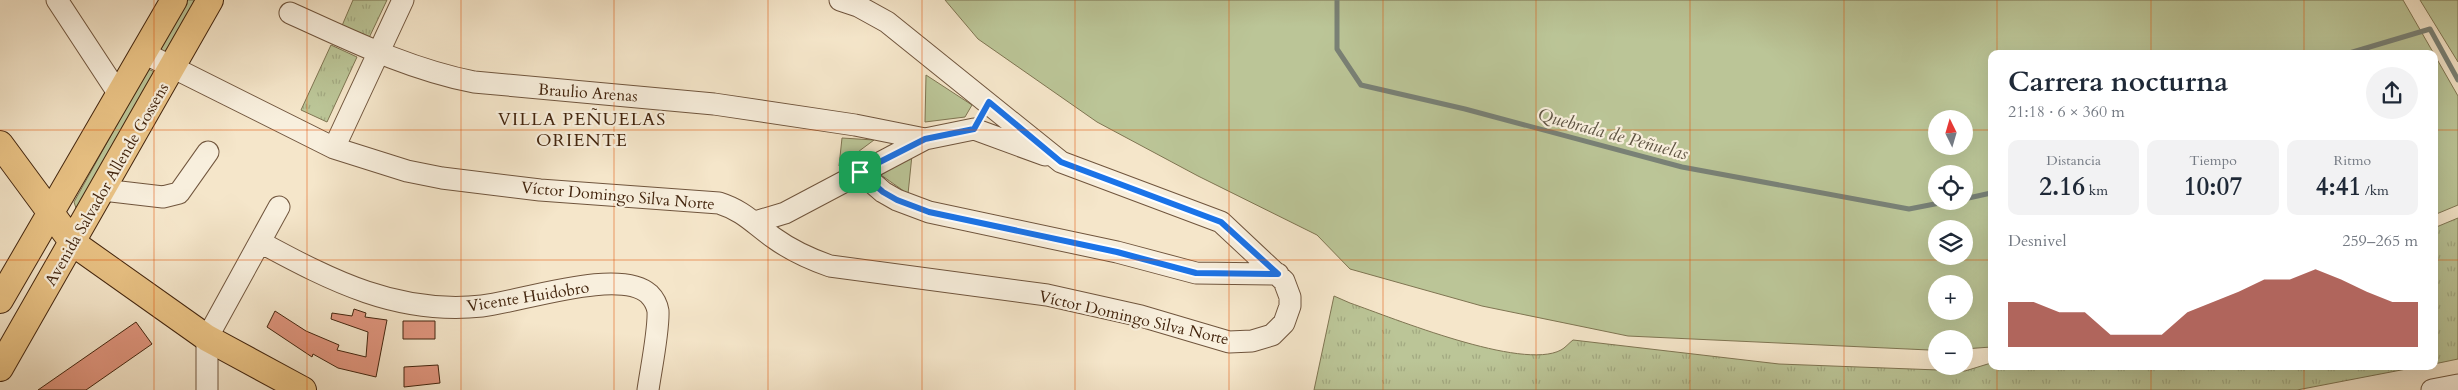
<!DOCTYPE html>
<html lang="es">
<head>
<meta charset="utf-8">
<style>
	:root { --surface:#fff; --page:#f2f2f3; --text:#1f2937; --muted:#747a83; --accent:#8f2418 }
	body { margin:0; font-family:Cardo,serif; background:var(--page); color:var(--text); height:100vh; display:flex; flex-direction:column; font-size:19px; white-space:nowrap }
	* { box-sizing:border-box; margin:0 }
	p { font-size:16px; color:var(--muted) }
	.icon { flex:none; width:28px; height:28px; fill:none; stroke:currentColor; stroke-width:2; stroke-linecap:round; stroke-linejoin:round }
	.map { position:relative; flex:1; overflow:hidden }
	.panel { position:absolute; left:1988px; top:50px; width:450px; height:320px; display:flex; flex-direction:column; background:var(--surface); border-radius:10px; box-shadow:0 5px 20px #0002 }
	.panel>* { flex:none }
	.needle { width:32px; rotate:355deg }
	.tools { position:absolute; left:1928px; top:110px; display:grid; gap:10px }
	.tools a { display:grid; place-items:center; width:45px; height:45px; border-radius:50%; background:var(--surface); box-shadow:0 5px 20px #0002; font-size:25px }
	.pin { position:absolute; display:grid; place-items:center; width:42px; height:42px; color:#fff; margin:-21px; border-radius:10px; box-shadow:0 2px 8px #0006 }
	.round { display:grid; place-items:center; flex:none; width:52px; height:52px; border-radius:26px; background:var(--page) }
	.summary { display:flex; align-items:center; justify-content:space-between; height:85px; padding:0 20px }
	h1 { font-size:28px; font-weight:600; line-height:38px }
	.figures { display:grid; grid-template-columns:repeat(3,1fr); gap:8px; height:85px; padding:5px 20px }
	.figures div { display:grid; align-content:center; border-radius:10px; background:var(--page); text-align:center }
	.figures b { font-size:25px; font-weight:600 }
	.figures small { font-size:14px; font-weight:400 }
	.figures p { font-size:14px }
	.chart { height:140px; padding:10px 20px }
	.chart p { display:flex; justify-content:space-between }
	.chart svg { width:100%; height:90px; margin-top:5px; fill:var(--accent); opacity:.7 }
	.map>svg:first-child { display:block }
	.green { fill:#bbc597; stroke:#7f7552; fill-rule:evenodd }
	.park { fill:url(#park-tufts); stroke:#7f7552 }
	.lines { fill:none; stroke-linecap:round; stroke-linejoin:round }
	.stream { stroke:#798176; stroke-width:5 }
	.building { fill:#e0957e; stroke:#43250e }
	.minor-casing { stroke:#70553d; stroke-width:23 }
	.major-casing { stroke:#43250e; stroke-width:28 }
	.minor { stroke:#f8efdd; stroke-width:21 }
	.major { stroke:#eac385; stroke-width:26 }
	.route-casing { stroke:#fff; stroke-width:10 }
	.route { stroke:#1a73e8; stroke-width:6 }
	.grid { fill:none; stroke:#e0560c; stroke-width:1; stroke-opacity:0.55 }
	.labels { text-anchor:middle; stroke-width:4.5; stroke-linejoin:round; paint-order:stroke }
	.street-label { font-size:16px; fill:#43250e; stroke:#f8efdd }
	.neighbourhood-label { font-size:18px; letter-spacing:1px; fill:#43250e; stroke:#f8efdd }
	.water-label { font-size:18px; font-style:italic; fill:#5e5342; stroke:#f8efdd }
</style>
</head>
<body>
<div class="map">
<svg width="2458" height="390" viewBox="0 0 2458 390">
	<defs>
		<pattern id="park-tufts" width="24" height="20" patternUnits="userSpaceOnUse" patternTransform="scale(1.25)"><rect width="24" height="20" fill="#bbc597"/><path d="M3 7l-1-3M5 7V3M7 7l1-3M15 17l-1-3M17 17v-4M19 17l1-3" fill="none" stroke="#a2a981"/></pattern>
	</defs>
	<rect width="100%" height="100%" fill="#f5e6ca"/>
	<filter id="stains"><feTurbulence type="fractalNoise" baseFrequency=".004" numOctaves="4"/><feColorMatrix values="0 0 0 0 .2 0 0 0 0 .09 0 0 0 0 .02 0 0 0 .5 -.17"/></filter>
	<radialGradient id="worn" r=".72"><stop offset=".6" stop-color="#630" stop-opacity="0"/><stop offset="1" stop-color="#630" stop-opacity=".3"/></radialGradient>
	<path class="green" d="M 186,0 L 196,0 L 167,53 L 159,48 Z
		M 945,0 L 2403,0 L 2434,54 L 1991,54 L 1991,347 L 1964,349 L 1964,339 L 1936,339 L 1936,350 L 1929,350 L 1628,336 L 1482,306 L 1350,269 L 1317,235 L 1198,176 L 1097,122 L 978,39 ZM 1936,119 L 1964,119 L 1964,146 L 1936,146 ZM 1936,174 L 1964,174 L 1964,201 L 1936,201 ZM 1936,229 L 1964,229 L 1964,256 L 1936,256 ZM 1936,284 L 1964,284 L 1964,311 L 1936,311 Z
		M 2420,0 L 2458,0 L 2458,62 Z
		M 2434,54 L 2458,96 L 2458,205 L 2434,215 Z
		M 148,69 L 157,73 L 78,214 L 74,202 Z
		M 926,75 L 972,105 L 965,117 L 925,122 Z
		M 842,138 L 874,140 L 839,166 Z
		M 912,155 L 908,194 L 881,175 Z"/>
	<path class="park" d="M 353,0 L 387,0 L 368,40 L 341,28 Z
		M 331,45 L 357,57 L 327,122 L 301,110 Z
		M 2458,218 L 2458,359 L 2434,364 L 2434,228 Z
		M 1334,296 L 1350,303 C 1393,318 1522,371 1561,350 C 1565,348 1569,343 1573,340 L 1779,364 L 1965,371 L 1991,363 L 1991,366 L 2422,366 L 2297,390 L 1314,390 Z"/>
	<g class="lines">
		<path class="stream" d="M 1337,0 L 1337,49 L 1361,85 L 1465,109 L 1682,167 L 1909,209 L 1950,201
			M 2346,54 L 2430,29 L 2458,80
			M 1964,199 L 1991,193"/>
	</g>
	<path class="building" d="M 354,309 L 366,313 L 365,317 L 387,320 L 376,377 L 338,368 L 313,354 L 312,357 L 267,327 L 275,311 L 306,331 L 339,345 L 337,350 L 366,357 L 368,332 L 331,319 L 332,313 L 352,316 Z
		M 403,321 L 435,321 L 435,339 L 403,339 Z
		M 136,322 L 152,344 L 86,390 L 38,390 Z
		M 438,365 L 440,383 L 404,387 L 404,367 Z"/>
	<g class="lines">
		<g class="minor-casing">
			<path id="minor" d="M 57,0 L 120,96
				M 290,13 C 350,40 408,69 474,82 L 714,104 L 855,125 L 925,139
				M 144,53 L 334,148 L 407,171 L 442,178 L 540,190 L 719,203 C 744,211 754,224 774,238 C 792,251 810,259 830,266 L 1047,295 L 1141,316 L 1229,342 L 1252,341 L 1272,335 L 1284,323 L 1290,306 L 1290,297 L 1284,281 L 1221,222 L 1061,162 L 887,22 L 858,6 L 840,0
				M 334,148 L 403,0
				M 860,172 L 883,192 L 897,200 L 929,212 L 1117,252 L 1196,273 L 1278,274
				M 103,190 L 163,197 L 179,193 L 208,152
				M 755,222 L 785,213 L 925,139 L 974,129 L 1045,155
				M 260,242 C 332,281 398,315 482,306 C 520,302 619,267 649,294 C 653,298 657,305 658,311 C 659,330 651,369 648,390
				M 207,390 L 207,338 L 279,207
				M 2432,390 L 2458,385"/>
		</g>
		<g class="major-casing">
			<path id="major" d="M 0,144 L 73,243 L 207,338 L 303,390
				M 0,300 L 174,0
				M 0,368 L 210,0"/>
		</g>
		<use href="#minor" class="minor"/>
		<use href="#major" class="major"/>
	</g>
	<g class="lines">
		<g class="route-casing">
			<path id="route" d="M 989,102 L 1061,162 L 1221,222 L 1278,274 L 1196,273 L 1117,252 L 929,212 L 897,200 L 883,192 L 860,172 L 925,139 L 974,129 Z"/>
		</g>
		<use href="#route" class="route"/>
	</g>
	<path class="grid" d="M 154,0 L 154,390M 307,0 L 307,390M 461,0 L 461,390M 614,0 L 614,390M 768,0 L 768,390M 922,0 L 922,390M 1075,0 L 1075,390M 1229,0 L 1229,390M 1383,0 L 1383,390M 1536,0 L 1536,390M 1690,0 L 1690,390M 1844,0 L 1844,390M 1997,0 L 1997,54M 2151,0 L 2151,54M 2304,0 L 2304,54M 0,130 L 1936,130M 1964,130 L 1991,130M 2434,130 L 2458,130M 0,260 L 1991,260M 2434,260 L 2458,260M 1997,366 L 1997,390M 2151,366 L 2151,390M 2304,366 L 2304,390"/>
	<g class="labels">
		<g class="street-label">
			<text transform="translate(588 92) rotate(4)" y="6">Braulio Arenas</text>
			<text transform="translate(106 184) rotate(-60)" y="6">Avenida Salvador Allende Gossens</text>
			<text transform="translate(618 195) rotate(5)" y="6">Víctor Domingo Silva Norte</text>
			<text transform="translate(528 296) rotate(-9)" y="6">Vicente Huidobro</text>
			<text transform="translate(1134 317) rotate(13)" y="6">Víctor Domingo Silva Norte</text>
		</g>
		<g class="neighbourhood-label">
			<text x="582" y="125">VILLA PEÑUELAS<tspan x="582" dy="21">ORIENTE</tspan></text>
		</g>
		<g class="water-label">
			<text transform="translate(1613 134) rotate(15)" y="6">Quebrada de Peñuelas</text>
		</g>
	</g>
	<rect width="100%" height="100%" filter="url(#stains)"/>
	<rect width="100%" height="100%" fill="url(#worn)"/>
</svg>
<div class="tools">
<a><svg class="needle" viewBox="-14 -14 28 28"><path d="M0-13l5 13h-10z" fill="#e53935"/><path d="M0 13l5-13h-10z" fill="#747a83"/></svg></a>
<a><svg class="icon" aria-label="locate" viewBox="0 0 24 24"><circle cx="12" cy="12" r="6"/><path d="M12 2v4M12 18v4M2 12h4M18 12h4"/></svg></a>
<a><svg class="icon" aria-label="layers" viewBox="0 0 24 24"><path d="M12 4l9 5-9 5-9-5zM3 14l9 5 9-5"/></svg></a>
<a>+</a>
<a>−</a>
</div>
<div class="pin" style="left:860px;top:172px;background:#1e9e55"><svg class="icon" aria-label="arrive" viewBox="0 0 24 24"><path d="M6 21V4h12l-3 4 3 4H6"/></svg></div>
<section class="panel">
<div class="summary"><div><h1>Carrera nocturna</h1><p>21:18 · 6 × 360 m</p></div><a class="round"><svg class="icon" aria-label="share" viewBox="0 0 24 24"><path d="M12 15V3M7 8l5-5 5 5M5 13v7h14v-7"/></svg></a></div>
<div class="figures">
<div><p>Distancia</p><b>2.16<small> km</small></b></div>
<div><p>Tiempo</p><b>10:07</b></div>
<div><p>Ritmo</p><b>4:41<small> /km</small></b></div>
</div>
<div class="chart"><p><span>Desnivel</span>259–265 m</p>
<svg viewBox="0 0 160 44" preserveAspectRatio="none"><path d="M0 44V22L10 22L20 27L30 27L40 38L50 38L60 38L70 27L80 22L90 17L100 11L110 11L120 6L130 11L140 17L150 22L160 22V44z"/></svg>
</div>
</section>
</div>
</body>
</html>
